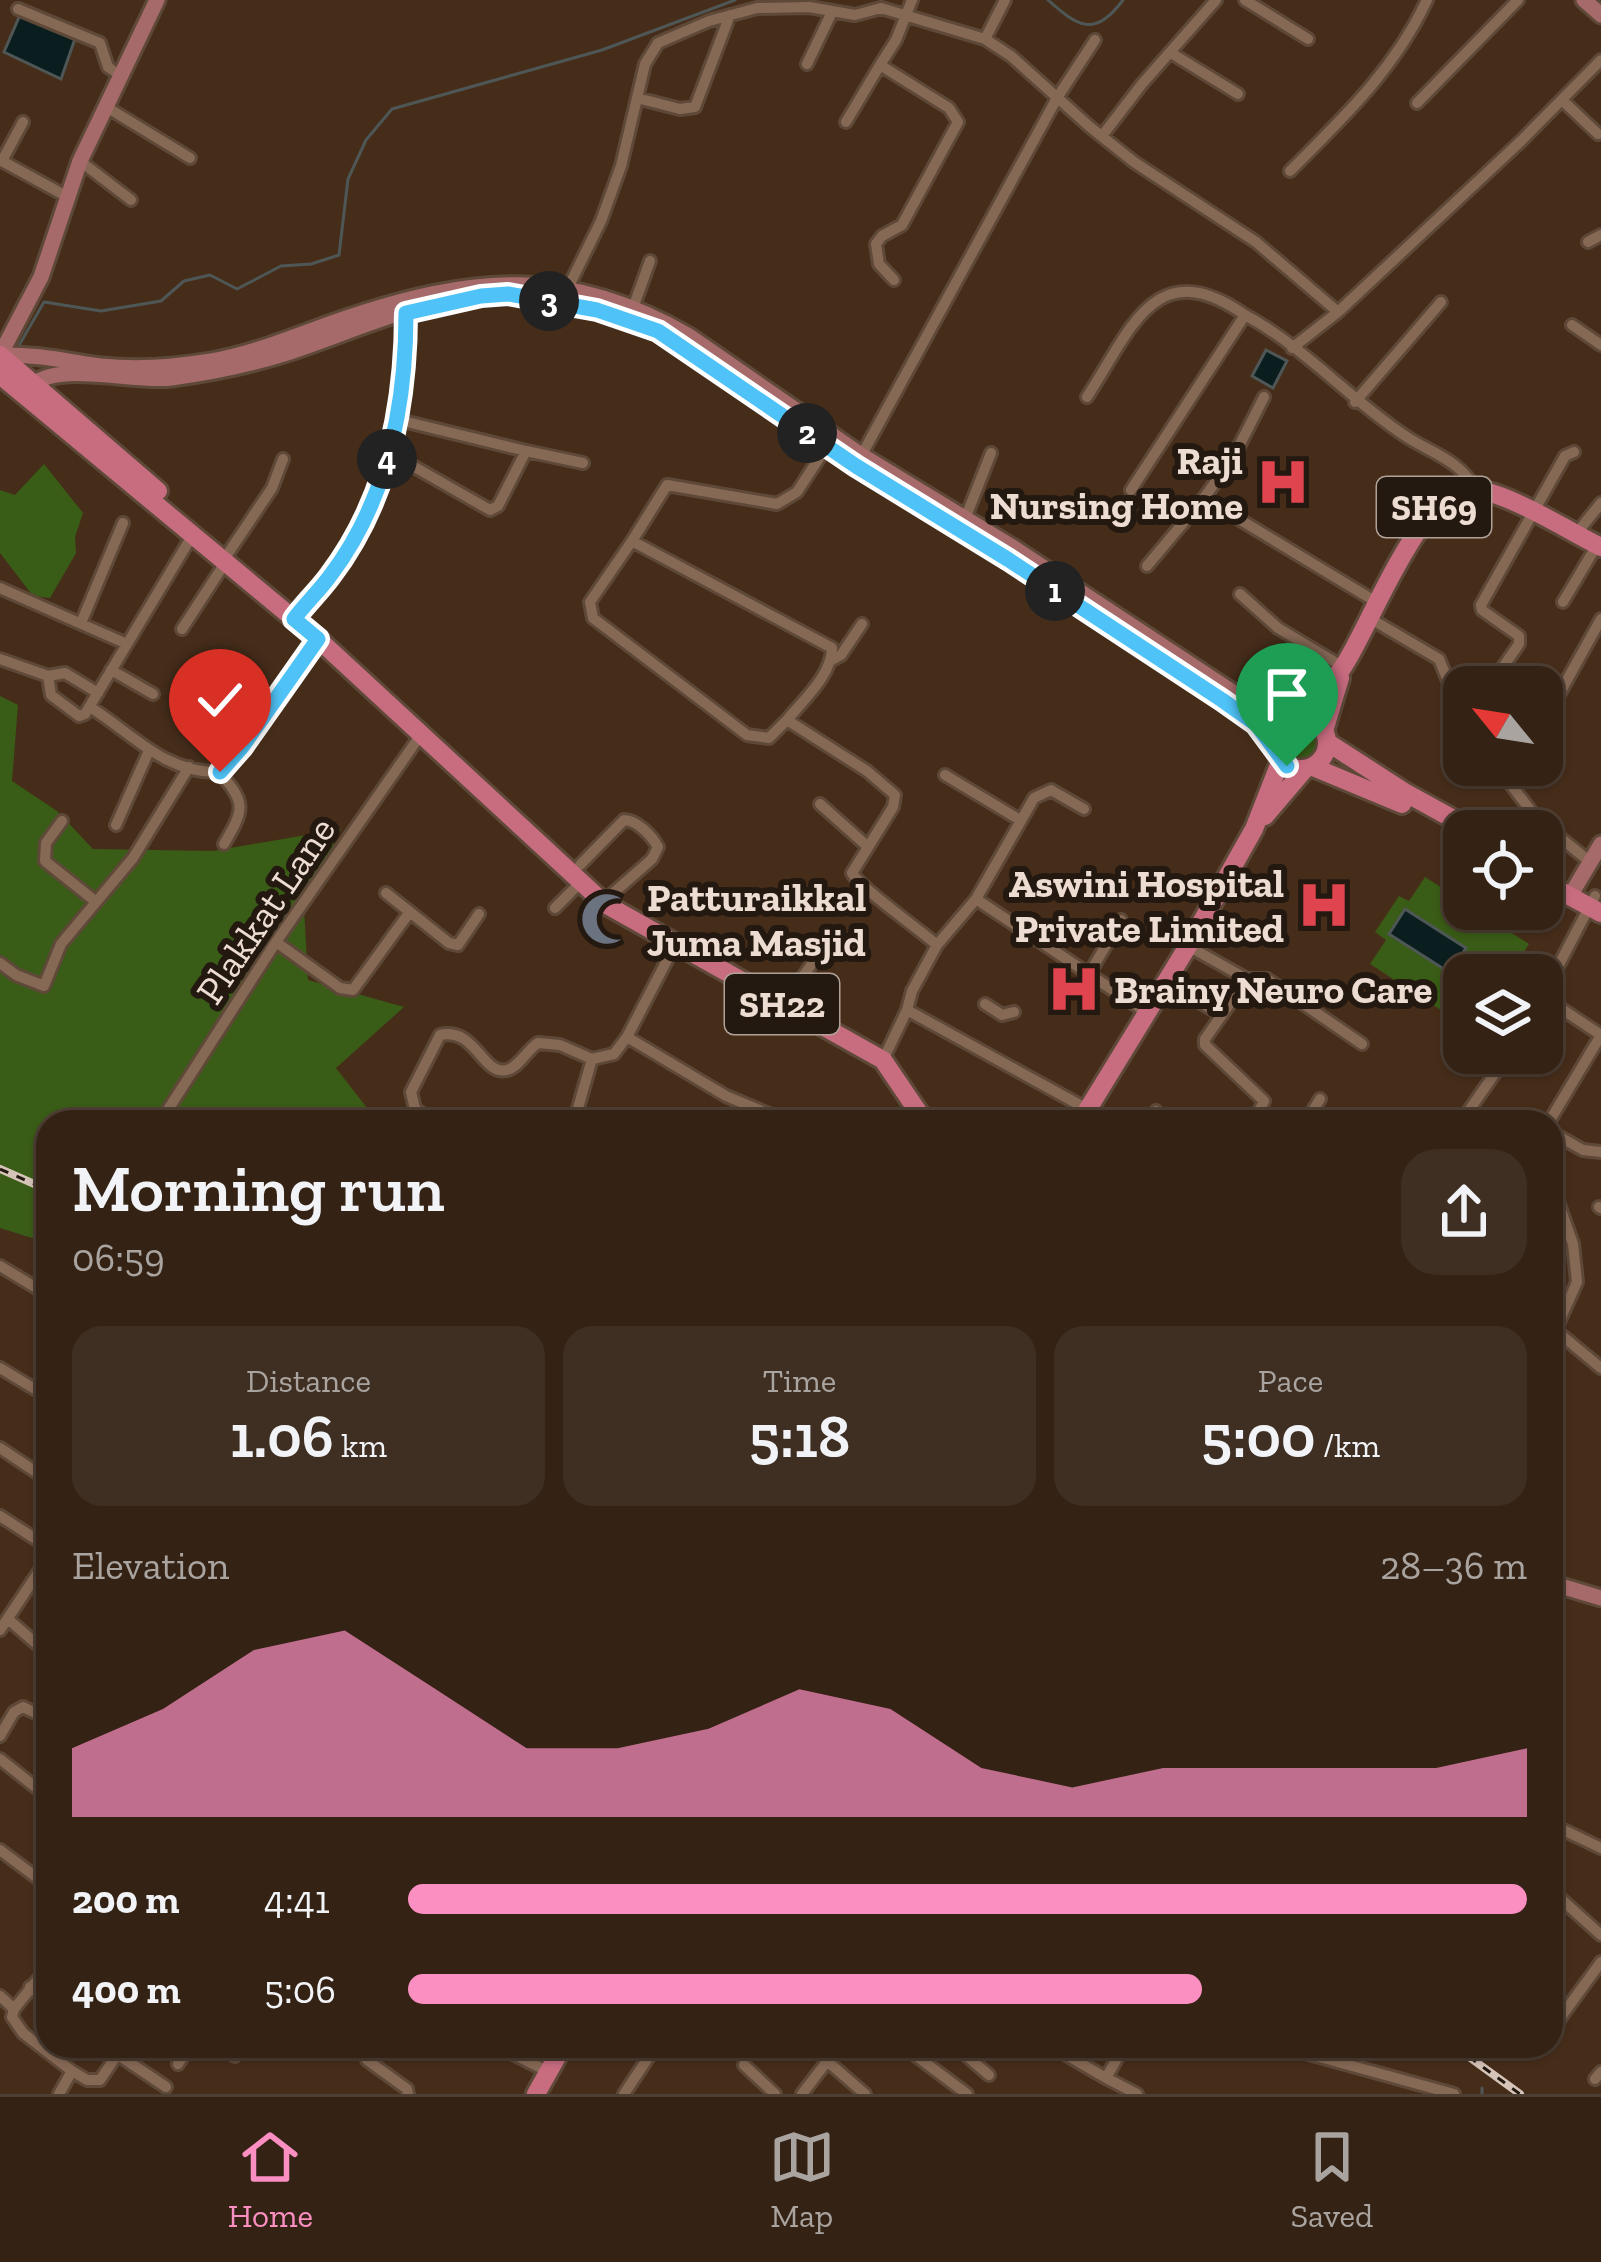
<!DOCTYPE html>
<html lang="en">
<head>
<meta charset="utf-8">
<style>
	:root { --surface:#342214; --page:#3f2f22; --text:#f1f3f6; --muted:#a9a4a0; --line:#4e3f34; --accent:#fc8fc2 }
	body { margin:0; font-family:"Zilla Slab",serif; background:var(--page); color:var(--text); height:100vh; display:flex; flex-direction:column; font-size:45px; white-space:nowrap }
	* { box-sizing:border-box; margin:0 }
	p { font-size:39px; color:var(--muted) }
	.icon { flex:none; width:66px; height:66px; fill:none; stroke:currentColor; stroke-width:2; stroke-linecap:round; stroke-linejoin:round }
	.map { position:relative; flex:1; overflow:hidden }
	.side { position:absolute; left:36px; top:1110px; width:1527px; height:948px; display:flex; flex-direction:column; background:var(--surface); border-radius:36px; box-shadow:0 3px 9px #0004,0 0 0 3px var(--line) }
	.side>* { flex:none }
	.needle { width:78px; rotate:300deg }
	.buttons { position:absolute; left:1443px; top:666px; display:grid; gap:24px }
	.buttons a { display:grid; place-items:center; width:120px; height:120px; border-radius:24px; background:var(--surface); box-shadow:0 3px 9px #0004,0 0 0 3px var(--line); font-size:60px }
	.pin { position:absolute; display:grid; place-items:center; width:102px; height:102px; color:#fff; margin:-123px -51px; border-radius:50% 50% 50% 0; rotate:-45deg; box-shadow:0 0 12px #0007 }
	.pin .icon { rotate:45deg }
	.km { position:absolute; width:60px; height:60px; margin:-30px; border-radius:50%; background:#222; color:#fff; font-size:33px; line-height:60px; text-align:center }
	.round { display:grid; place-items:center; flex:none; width:126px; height:126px; border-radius:36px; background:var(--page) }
	.head { display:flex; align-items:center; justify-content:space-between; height:204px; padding:0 36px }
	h1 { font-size:66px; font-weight:600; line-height:90px }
	.stats { display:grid; grid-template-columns:repeat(3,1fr); gap:18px; height:204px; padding:12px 36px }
	.stats div { display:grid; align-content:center; border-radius:30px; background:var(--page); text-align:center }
	.stats b { font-size:60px; font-weight:600 }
	.stats small { font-size:33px; font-weight:400 }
	.stats p { font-size:33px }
	.chart { height:336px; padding:24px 36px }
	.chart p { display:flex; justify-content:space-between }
	.chart svg { width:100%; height:216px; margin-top:12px; fill:var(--accent); opacity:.7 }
	ul { padding:0 36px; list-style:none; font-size:39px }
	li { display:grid; grid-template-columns:192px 144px 1fr; align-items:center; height:90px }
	li i { height:30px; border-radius:15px; background:var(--accent) }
	.menu { display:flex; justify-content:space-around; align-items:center; height:168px; border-top:3px solid var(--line); background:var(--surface); font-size:33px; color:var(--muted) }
	.menu a { display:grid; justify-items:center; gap:6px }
	.menu .current { color:var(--accent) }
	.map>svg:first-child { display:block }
	.green { fill:#395c16 }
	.water { fill:#0a1e20; stroke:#4e5755; stroke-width:3 }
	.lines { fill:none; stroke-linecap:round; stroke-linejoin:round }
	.stream { stroke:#4e5755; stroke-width:3 }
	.street-casing { stroke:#5e4939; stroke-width:16 }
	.secondary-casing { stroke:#5e4939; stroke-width:21 }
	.primary-casing { stroke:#5e4939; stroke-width:24 }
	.street { stroke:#866955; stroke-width:10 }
	.secondary { stroke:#a76a6a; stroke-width:15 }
	.primary { stroke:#c86c80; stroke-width:18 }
	.rail-casing { stroke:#d6c4b8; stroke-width:8 }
	.rail { stroke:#241910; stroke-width:3; stroke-dasharray:9; stroke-linecap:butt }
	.route-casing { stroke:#fff; stroke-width:24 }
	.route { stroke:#4fc3f7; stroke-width:15 }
	.labels { text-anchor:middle; stroke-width:12; stroke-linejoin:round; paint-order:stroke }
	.shield { fill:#241910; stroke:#b1a297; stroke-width:3 }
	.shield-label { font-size:36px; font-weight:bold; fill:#eddcd1 }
	.poi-label { font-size:39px; font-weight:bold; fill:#eddcd1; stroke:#241910; text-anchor:end }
	.street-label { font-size:39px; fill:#eddcd1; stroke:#241910 }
</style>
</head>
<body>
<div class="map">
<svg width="1601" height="2094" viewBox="0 0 1601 2094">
	<rect width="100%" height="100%" fill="#462d1a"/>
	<path class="green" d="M 44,464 L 83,513 L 75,537 L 76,553 L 50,598 L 33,596 L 0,553 L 0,490 L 15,495 Z
		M 0,696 L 18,705 L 12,781 L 57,811 L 93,849 L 213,851 L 341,829 L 304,908 L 308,980 L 404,1007 L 336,1068 L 378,1122 L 48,1122 L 48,1243 L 0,1228 Z
		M1286 744a16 16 0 1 1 32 0a16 16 0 1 1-32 0Z
		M 1425,877 L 1464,902 L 1464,909 L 1474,909 L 1529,944 L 1509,975 L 1464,975 L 1464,1025 L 1370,964 L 1386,940 L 1375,932 L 1399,896 L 1409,901 Z"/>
	<path class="water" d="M 20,15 L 77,33 L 61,79 L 4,52 Z
		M 1266,350 L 1287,361 L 1273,388 L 1252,376 Z
		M 1405,909 L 1466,948 L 1450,973 L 1389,934 Z"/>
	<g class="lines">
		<path class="stream" d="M 1048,0 C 1078,27 1095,38 1123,0
			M 18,347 L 44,302 L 101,311 L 161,301 L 184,281 L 210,275 L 237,289 L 281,266 L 311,264 L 339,255 L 348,179 L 366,140 L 392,109 L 602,50 L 735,0
			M 1482,2094 L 1482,2088"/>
		<g class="street-casing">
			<path id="street" d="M 1245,0 L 1308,39
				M 18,9 L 100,43 L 108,67 L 121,76
				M 985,39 L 1005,0
				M 1171,53 L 1238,94
				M 807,64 L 831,14
				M 637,98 L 680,109 L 695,107 L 730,15
				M 1562,100 L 1598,134
				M 1417,103 L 1518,0
				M 108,108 L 190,158
				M 846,122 L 880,65
				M 1102,136 L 1142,84 L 1216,0
				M 0,160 L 66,196
				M 2,161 L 23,122
				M 80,161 L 131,200
				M 1290,171 C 1343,118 1395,69 1427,0
				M 1588,242 L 1601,235
				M 894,280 L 879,264 L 876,244 L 882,236 L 902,225 L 958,122 L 949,108 L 880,65 L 896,40 L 912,0
				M 565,294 L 601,221 L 621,166 L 645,64 L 658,43 L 709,21 L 757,8 L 809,7 L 855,15 L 881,8 L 985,39 L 1011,56 L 1090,127 L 1134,162 L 1256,242 L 1338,312
				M 633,308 L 650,261
				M 1572,325 L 1601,345
				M 1292,348 L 1338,312 L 1521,141 L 1601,60
				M 1087,397 C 1131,330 1155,252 1245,315
				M 1355,402 L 1441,302
				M 827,446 L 797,492 L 777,504 L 667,485 L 632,541 L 832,648 C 832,675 803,700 787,720 L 867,771 L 895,795 L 893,807 L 852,873 C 859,887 919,929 937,945 L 912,991 L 907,1010
				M 526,451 L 583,463
				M 390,453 L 490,510 L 498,506 L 526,451 L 399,420
				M 860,458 L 1057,98 L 1095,40
				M 1131,490 L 1245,315 C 1305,347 1352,402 1410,439 C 1435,454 1461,462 1475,489
				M 1204,498 L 1234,456 L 1264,397
				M 965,519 L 991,453
				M 1576,534 L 1601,503
				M 632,541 L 590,602 L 593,618 L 747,735 L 769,738 L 787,720
				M 229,552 L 272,488 L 283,459
				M 1147,566 L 1204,498 L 1378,603
				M 0,588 L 127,644
				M 1240,594 L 1278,628 L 1343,667
				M 1563,602 L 1597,545
				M 294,619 C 305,605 319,591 330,576 C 385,503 412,400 406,310
				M 1371,619 L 1439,659 L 1461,712 L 1464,710
				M 81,623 L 123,523
				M 182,629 L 225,563
				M 0,659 L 48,676 L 65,673 L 98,693
				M 832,660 L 841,655 L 862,624
				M 111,670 L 153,694
				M 48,676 L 51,695 L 79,716 L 85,714 L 192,536
				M 1489,687 L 1519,644 L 1519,636 L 1482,610 L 1481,605 L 1565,456 L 1574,452
				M 90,707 C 133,734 164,773 219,772 L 242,747 L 318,639
				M 1542,725 L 1601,619
				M 1496,765 L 1537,819 L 1589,861
				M 219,772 C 247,803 244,810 224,844
				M 945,775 L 1020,820
				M 820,804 L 867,846
				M 62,821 L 46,843 L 45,861 L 95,901
				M 116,825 L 148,753
				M 580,865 L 624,820 C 637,820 652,836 658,847 L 652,859 L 611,895
				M 386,893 L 449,943 L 458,945 L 479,914
				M 976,899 L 1146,1012
				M 555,908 L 582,881
				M 276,942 L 340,988 L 353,990 L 409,913
				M 937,945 L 976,899 L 1034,798 L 1051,790 L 1084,809
				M 1188,946 L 1247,979 L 1205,1039 L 1205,1045 L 1264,1101 L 1254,1122
				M 0,963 L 16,975 L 44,986 L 61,944 L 133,858 L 189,767
				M 1089,974 L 1121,920
				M 1247,979 L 1267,979 L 1362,1044
				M 1165,982 L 1222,1015
				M 1542,996 L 1601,1035
				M 1542,997 L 1595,896
				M 985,1004 L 1002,1015 L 1014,1012
				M 783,1005 L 825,945
				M 627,1037 L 726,1096 L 788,1122
				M 883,1060 L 907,1010 L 1087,1109
				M 1471,1110 L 1492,1122
				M 160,1122 L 276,942 L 422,733
				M 435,1122 L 415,1109 L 411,1092 L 440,1035 C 476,1027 482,1076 507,1070 C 519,1067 527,1050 538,1043 L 560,1045 L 592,1059
				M 574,1122 L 592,1059 L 614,1054 L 627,1037 L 676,943
				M 1149,1122 L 1156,1111
				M 1306,1122 L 1320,1099
				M 1461,1122 L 1509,1053
				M 1549,1122 L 1601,1035
				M 1551,1132 L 1583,1150 L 1601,1152
				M 1551,1182 L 1573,1244 L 1577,1282 L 1555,1331
				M 1599,1207 L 1601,1208
				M 0,1266 L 48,1295
				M 1554,1329 L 1601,1368
				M 0,1368 L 48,1397
				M 0,1448 L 48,1480
				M 0,1516 L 48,1547
				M 8,1619 L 48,1654
				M 0,1630 L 48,1558
				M 0,1736 L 14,1712 L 23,1707 L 48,1719
				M 0,1759 L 48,1797
				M 1551,1824 L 1601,1848
				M 0,1850 L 48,1886
				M 1551,1890 L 1601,1935
				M 48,1967 L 14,2009 L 12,2017 L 23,2033 L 72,2071
				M 30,1987 L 48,2000
				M 0,1996 L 14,2009
				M 1558,2021 L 1601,1962
				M 497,2046 L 549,2072
				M 903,2046 L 967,2094
				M 955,2046 L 989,2075
				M 1051,2046 L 1106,2078
				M 1124,2046 L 1106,2078 L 1137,2094
				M 1280,2046 L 1454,2094
				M 117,2054 L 166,2087
				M 235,2056 L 244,2046
				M 367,2060 L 407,2089 L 408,2094
				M 827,2061 L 865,2094
				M 178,2064 L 190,2046
				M 744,2065 L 775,2094
				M 1595,2079 L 1601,2072
				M 59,2094 L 72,2071 L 87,2080 L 100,2080 L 123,2046
				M 624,2094 L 656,2046
				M 802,2094 L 839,2046"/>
		</g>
		<g class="secondary-casing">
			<path id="secondary" d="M 1584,0 L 1601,15
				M 0,355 C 35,354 66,361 101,366 C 138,370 175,367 211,361 C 257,353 299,334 343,319 C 470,276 568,265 689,336 L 861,455 L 1014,548 L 1263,712 L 1289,720
				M 0,355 L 41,277 L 80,161 L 157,0
				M 29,388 C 55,359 133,383 171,378 C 210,373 249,365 287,353 C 355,331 436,291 508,294 C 558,296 612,312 659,331 L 856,466 L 1009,560 L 1256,724 L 1275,746
				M 1570,896 L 1601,844
				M 1551,1583 L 1601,1598"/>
		</g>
		<g class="primary-casing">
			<path id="primary" d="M 0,355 L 158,491
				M 0,375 L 318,639 L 605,904 L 883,1060 L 925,1122
				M1275 743a26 26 0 1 1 52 0a26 26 0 1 1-52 0Z
				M 1302,717 C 1316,700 1331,684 1343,667 C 1370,628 1422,482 1475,489 C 1510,494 1569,531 1601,547
				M 1324,731 L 1340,678
				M 1327,742 L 1406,793 L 1475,831
				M 1313,767 L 1402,804
				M 1265,816 L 1305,769
				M 1542,881 L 1601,913
				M 1080,1122 L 1188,946 L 1254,829 L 1281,760
				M 536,2094 L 563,2046"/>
		</g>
		<use href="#street" class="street"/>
		<use href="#secondary" class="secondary"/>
		<use href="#primary" class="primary"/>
		<g class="rail-casing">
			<path id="rail" d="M 0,1169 L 48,1190
				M 1454,2046 L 1520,2094"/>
		</g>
		<use href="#rail" class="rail"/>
	</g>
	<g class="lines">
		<g class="route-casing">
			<path id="route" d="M 220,772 L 242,747 L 318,639 L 294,619 C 305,604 319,591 330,576 C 387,501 406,405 406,313 L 481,296 L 508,294 L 597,310 L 658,331 L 856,466 L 1009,560 L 1222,700 L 1256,724 L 1287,766"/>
		</g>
		<use href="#route" class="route"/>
	</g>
	<defs>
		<g id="hospital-bare" transform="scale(4.14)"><path d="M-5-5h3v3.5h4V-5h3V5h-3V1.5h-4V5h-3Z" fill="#e0444e" stroke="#241910" stroke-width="2.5" paint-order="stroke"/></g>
		<g id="mosque-bare" transform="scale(4.14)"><path d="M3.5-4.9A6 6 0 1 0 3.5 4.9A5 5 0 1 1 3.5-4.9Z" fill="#6b7280" stroke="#241910" stroke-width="2.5" paint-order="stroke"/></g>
	</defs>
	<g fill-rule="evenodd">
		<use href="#hospital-bare" x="1283" y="482"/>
		<use href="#hospital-bare" x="1324" y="905"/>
		<use href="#mosque-bare" x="607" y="919"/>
		<use href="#hospital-bare" x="1074" y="989"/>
	</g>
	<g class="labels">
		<g class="shield">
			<rect x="1377" y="477" width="114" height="60" rx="9"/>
			<rect x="725" y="974" width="114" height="60" rx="9"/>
		</g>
		<g class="shield-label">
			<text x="1434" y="520">SH69</text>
			<text x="782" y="1017">SH22</text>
		</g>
		<g class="poi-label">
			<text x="1243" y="474">Raji<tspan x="1243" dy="45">Nursing Home</tspan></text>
			<text x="1284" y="897">Aswini Hospital<tspan x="1284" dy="45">Private Limited</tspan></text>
			<text x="647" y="911" text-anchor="start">Patturaikkal<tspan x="647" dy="45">Juma Masjid</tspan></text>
			<text x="1114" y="1003" text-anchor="start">Brainy Neuro Care</text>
		</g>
		<g class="street-label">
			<text transform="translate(265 910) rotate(-56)" y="14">Plakkat Lane</text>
		</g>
	</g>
</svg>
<div class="buttons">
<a><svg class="needle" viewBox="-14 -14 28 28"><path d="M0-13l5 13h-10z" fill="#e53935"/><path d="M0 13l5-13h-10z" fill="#a9a4a0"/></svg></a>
<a><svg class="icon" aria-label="locate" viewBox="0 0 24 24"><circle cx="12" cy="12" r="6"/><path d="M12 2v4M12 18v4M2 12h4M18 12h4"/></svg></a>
<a><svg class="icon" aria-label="layers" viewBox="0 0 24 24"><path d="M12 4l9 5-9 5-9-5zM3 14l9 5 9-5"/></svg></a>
</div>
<div class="pin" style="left:1287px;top:766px;background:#1e9e55"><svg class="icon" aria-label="arrive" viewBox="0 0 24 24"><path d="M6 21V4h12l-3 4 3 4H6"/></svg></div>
<div class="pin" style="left:220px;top:772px;background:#d93025"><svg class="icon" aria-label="check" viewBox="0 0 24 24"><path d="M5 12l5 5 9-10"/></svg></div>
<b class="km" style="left:1055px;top:591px">1</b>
<b class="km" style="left:807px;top:433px">2</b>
<b class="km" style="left:549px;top:301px">3</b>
<b class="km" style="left:387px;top:459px">4</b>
<section class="side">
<div class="head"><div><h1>Morning run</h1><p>06:59</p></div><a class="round"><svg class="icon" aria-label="share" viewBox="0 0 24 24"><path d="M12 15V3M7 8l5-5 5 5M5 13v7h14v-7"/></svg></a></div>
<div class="stats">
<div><p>Distance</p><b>1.06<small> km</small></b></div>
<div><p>Time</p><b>5:18</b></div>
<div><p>Pace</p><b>5:00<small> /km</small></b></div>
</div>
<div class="chart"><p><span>Elevation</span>28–36 m</p>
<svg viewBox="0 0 160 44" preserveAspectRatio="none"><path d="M0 44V30L10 22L20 10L30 6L40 18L50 30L60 30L70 26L80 18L90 22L100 34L110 38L120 34L130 34L140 34L150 34L160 30V44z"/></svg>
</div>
<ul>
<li><b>200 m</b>4:41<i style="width:100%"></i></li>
<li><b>400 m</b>5:06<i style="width:71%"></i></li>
</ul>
</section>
</div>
<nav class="menu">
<a class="current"><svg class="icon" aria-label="home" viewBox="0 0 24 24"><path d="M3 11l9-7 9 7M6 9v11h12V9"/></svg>Home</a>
<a><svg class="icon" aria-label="map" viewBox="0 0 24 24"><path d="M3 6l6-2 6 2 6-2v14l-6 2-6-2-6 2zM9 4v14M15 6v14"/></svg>Map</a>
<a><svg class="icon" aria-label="saved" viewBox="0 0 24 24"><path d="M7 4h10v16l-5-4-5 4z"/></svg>Saved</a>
</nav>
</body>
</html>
